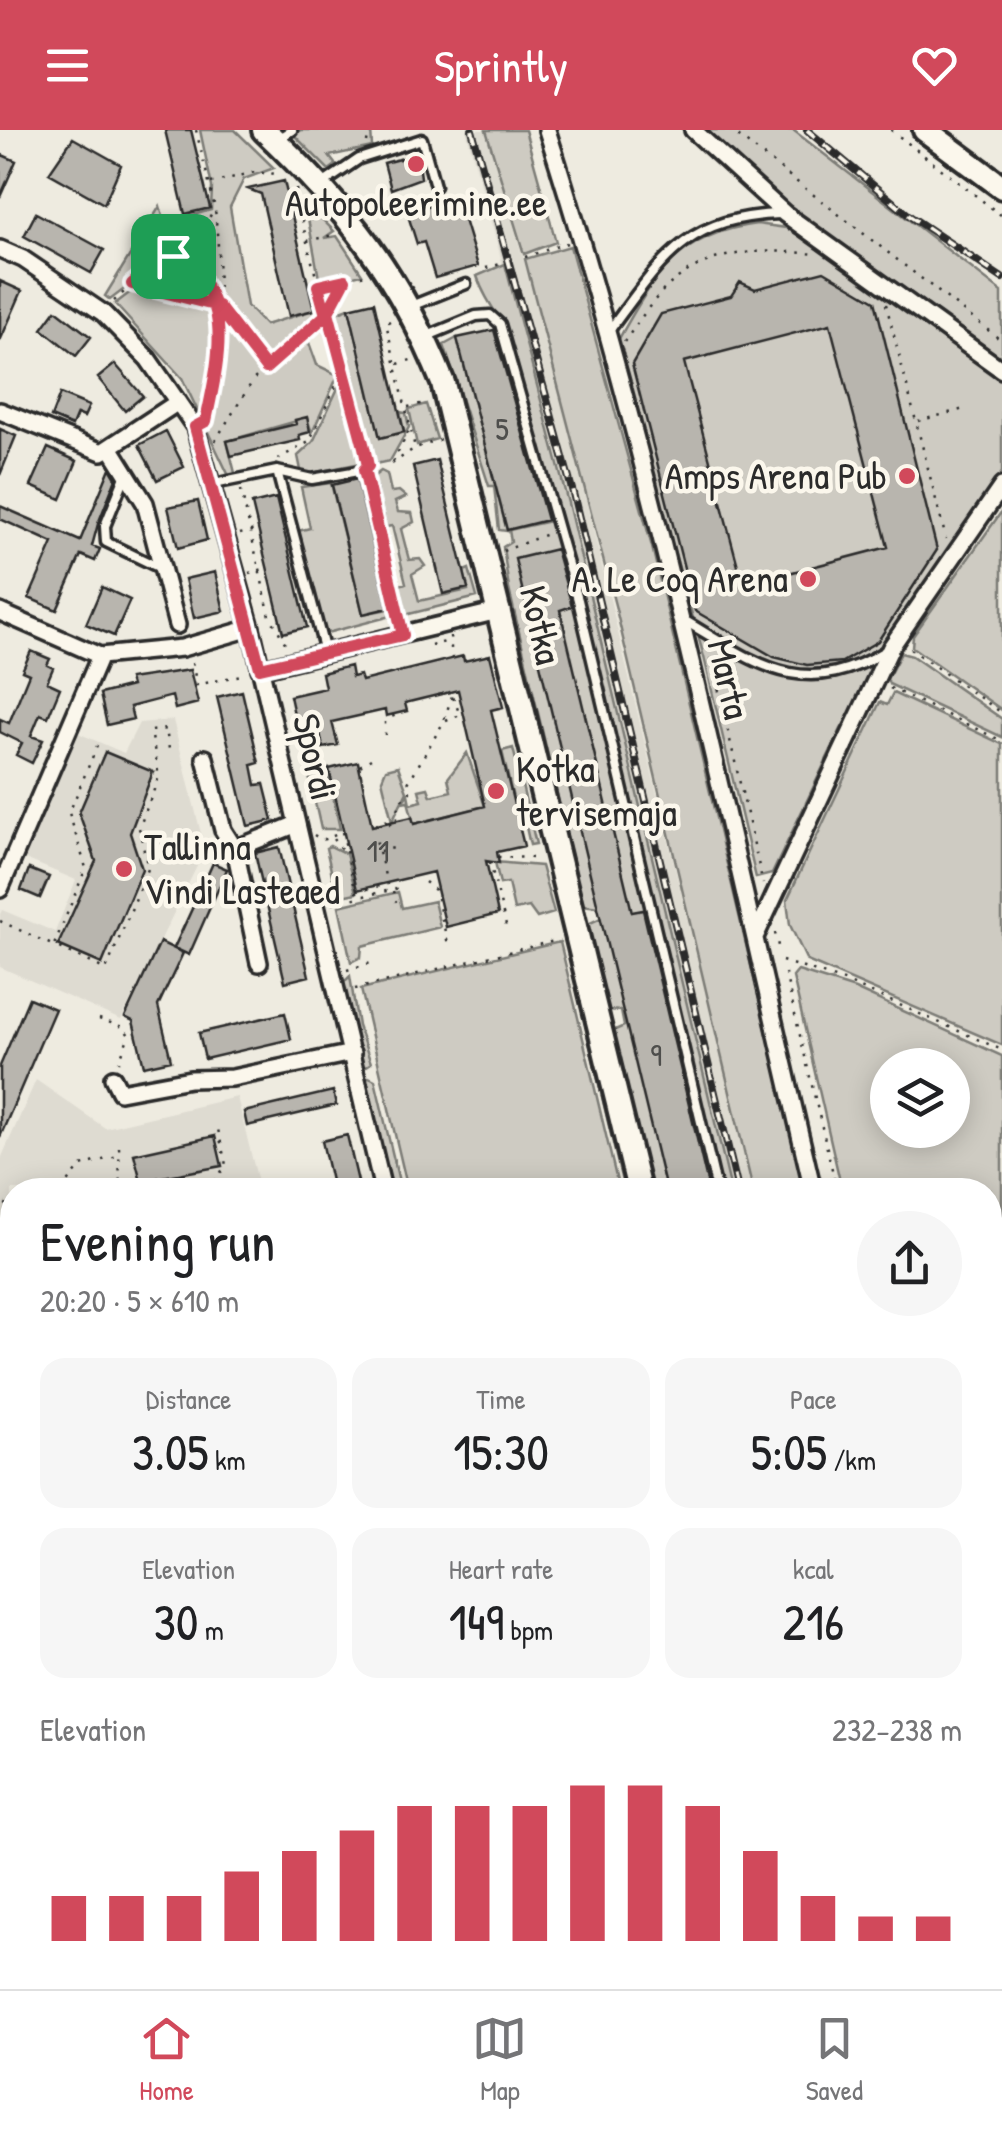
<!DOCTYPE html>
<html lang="en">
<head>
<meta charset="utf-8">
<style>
	:root { --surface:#fff; --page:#f6f6f6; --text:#202124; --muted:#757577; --line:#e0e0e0; --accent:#d1495b }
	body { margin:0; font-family:"Patrick Hand",sans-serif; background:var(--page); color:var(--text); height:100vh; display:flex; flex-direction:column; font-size:38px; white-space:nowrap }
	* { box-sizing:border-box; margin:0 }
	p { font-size:32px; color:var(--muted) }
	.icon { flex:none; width:55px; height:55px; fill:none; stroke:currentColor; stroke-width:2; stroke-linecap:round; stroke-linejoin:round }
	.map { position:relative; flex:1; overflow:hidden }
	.drawer { position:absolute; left:0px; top:1048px; width:1002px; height:812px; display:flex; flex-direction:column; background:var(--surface); border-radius:40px 40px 0 0; box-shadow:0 5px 25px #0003 }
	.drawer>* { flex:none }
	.fabs { position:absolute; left:870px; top:918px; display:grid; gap:20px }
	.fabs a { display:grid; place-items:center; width:100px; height:100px; border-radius:50%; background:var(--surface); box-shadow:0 5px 25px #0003; font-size:50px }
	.pin { position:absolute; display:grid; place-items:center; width:85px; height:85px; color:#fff; margin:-42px; border-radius:20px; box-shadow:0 5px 15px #0006 }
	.round { display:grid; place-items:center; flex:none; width:105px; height:105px; border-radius:52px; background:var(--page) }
	.headline { display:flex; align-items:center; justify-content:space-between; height:170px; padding:0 40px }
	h1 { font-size:55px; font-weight:600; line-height:75px }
	.stats { display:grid; grid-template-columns:repeat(3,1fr); gap:15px; height:170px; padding:10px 40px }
	.stats div { display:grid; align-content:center; border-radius:25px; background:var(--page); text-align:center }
	.stats b { font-size:50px; font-weight:600 }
	.stats small { font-size:28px; font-weight:400 }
	.stats p { font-size:28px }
	.chart { height:280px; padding:20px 40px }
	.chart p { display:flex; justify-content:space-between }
	.chart svg { width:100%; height:180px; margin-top:10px; stroke:var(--accent); stroke-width:6 }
	header { display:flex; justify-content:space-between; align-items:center; height:130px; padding:0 40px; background:var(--accent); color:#fff; font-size:45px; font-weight:600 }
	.tabs { display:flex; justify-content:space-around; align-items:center; height:140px; border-top:2px solid var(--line); background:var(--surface); font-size:28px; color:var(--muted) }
	.tabs a { display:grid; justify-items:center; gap:5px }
	.tabs .active { color:var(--accent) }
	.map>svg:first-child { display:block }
	.built { fill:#dedbd1 }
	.green { fill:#cecbc2; stroke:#7c7b76; stroke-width:2.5; fill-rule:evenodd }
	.building { fill:#b8b5ae; stroke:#2b2b2b; stroke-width:2.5; fill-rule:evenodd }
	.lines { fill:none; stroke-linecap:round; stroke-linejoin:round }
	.lane-casing { stroke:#2b2b2b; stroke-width:15 }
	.street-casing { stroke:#2b2b2b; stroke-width:22 }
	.secondary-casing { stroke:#2b2b2b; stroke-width:30 }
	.path { stroke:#2b2b2b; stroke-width:2.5; stroke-dasharray:2.5 8; stroke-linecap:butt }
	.lane { stroke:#fbf7ec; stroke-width:8 }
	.street { stroke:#fbf7ec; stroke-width:15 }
	.secondary { stroke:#fbf7ec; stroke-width:22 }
	.rail-casing { stroke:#2b2b2b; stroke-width:8 }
	.rail { stroke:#fbf7ec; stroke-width:4; stroke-dasharray:11; stroke-linecap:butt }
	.route-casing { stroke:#fff; stroke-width:20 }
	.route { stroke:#d1495b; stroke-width:12 }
	.poi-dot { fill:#d1495b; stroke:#fbf7ec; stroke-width:4 }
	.labels { text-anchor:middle; stroke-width:9; stroke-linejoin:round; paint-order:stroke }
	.number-label { font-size:32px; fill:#4e4e4c }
	.poi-label { font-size:38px; fill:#2b2b2b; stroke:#fbf7ec; text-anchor:end }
	.street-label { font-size:38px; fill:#2b2b2b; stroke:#fbf7ec }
</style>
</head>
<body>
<header><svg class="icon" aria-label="menu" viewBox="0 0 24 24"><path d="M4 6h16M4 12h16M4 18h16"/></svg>Sprintly<svg class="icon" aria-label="heart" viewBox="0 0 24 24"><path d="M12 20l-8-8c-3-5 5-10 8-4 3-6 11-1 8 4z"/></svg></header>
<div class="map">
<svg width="1002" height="1859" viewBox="0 0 1002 1859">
	<rect width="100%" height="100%" fill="#eeebe0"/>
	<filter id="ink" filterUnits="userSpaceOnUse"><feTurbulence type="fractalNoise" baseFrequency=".01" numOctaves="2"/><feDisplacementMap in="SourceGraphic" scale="20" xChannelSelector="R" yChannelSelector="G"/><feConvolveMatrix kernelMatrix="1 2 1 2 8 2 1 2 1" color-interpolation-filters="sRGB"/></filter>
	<g filter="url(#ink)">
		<path class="built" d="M 466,0 L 486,0 L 549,217 L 753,1060 L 731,1060 L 568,373 Z
			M 173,590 L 205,720 L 121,890 L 0,837 L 0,784 L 2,780 L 55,802 L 76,750 L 23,728 L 78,603 L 124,623 L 139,593 Z
			M 36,950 L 105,998 L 237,967 L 260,1060 L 12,1060 L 12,1126 L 0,1119 L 0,1031 Z
			M 990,1543 L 1002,1544 L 1002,1648 L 990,1583 Z"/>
		<path class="green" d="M 200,0 L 235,0 L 274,38 L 244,49 L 230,77 L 247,176 L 265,195 L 320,178 L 328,193 L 308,210 L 317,235 L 338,245 L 312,303 L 307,288 L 227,311 L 236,347 L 230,348 L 182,248 L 115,174 L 174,129 L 230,198 L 233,191 L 187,129 L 174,121 L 110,170 L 105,166 L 160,76 L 165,93 L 211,80 L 212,57 Z
			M 301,0 L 371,0 L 372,17 L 329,26 L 336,35 L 329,40 L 293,4 Z
			M 486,0 L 525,0 L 556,112 L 524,124 Z
			M 704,0 L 793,0 L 1002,162 L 1002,229 L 785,75 Z
			M 305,72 L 334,101 L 324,108 L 337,106 L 362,144 L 320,154 Z
			M 757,94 L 786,98 L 808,111 L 1002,245 L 1002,342 L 841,599 L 772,744 L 756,748 L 704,527 L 616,214 C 653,148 676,104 757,94 Z
			M 570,116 L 652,417 L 804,1060 L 753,1060 L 616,479 L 525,129 Z
			M 505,134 L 568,373 L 731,1060 L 651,1060 L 613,901 L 624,896 L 621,881 L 608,880 L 588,794 L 601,788 L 598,777 L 583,775 L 509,459 L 503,417 L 511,412 L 509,400 L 559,389 L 506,199 C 495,181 483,165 477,146 Z
			M 349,178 L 380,307 L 404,302 L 400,282 L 406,283 L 409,297 L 390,331 L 370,335 L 330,185 Z
			M 457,208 L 507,401 L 499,400 L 494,356 L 489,356 L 444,215 Z
			M 344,245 L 366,332 L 302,345 L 298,326 L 313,312 Z
			M 426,274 L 437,309 L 417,315 L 409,279 Z
			M 381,341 L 387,344 L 391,362 L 399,361 L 406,367 L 395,372 L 398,382 L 412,383 L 414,392 L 401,399 L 409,430 L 420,429 L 425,436 L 412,444 L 419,471 L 468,460 L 464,441 L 469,439 L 477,467 L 401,486 L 394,457 L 406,453 L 392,396 L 386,397 L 375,354 L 369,350 Z
			M 331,353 L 363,484 L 388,479 L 387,458 L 395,485 L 323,504 L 298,401 L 310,398 L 301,357 Z
			M 1002,381 L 1002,580 L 912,517 L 913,506 Z
			M 901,523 L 912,526 L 1002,589 L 1002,607 L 889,554 L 887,549 Z
			M 893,563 L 1002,614 L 1002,915 L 807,831 L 790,795 L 787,770 L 880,572 L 887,575 Z
			M 513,618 L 536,714 L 530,715 L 526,697 L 520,698 L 502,621 Z
			M 467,623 L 485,676 L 414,694 L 408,671 L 402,672 L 408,664 L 410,674 L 422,671 L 419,660 L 428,658 L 431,666 L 451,661 L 448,648 Z
			M 398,636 L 407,661 L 392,691 L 382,649 L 386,639 Z
			M 327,639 L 340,699 L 321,699 L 309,646 Z
			M 330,716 L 346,724 L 356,763 L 337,767 L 326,718 Z
			M 495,732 L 541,736 L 554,783 L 537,788 L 529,777 L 514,780 L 508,753 L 500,754 Z
			M 398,762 L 402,778 L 434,771 L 440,797 L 362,816 L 361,827 L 351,832 L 339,776 Z
			M 562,797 L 565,799 L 628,1060 L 624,1060 Z
			M 560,812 L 619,1060 L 408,1060 L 361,859 Z
			M 798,841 L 855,859 L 1002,926 L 1002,1511 L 990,1516 L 990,1060 L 842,1060 L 793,847 ZM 888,935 L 952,935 L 952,1000 L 888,1000 Z
			M 350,846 L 358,896 L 371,933 L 361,940 L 342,854 Z
			M 369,947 L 375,950 L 401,1060 L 390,1060 L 363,948 Z"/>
		<path class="building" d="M 165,0 L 191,0 L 210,78 L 185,84 Z
			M 73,8 L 121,35 L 104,74 L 49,43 Z
			M 0,24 L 16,31 L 0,67 Z
			M 418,24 L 421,48 L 391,59 L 384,33 Z
			M 284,51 L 314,180 L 289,186 L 261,64 L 248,59 Z
			M 457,67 L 478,136 L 435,148 L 424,112 L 417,114 L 407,82 Z
			M 36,83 L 104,120 L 91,143 L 24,106 Z
			M 824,141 L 875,171 L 937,420 L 878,511 L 842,532 L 807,535 L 774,527 L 695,481 L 632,234 L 661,184 L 731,166 L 740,152 L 755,159 ZM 830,194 L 888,417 L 743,455 L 684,232 Z
			M 0,151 L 22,161 L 0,211 Z
			M 374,172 L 404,302 L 380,308 L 349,178 Z
			M 56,180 L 91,207 L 76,226 L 42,199 Z
			M 494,200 L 547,390 L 507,400 L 457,208 Z
			M 115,234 L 143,266 L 125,281 L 98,248 Z
			M 60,264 L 89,276 L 84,287 L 77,284 L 72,296 L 51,287 Z
			M 307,287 L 310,302 L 299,305 L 300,310 L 231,326 L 227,311 L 296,294 L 295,290 Z
			M 0,299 L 16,306 L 0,345 Z
			M 166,301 L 184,337 L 157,350 L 139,315 Z
			M 48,318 L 77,331 L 61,369 L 31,356 Z
			M 437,330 L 468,458 L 443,464 L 413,336 Z
			M 110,338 L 116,348 L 98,394 L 92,416 L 100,419 L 95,431 L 81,425 L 57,480 L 29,468 L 53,413 L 0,389 L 0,376 L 80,411 Z
			M 357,349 L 388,478 L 363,484 L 332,355 Z
			M 276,368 L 307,497 L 283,503 L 252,374 Z
			M 198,371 L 207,410 L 178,418 L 168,377 Z
			M 556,419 L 572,476 L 560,480 L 632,782 L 643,780 L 709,1060 L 666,1060 L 601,790 L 515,429 Z
			M 215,442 L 224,481 L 194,488 L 185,449 Z
			M 102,457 L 130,470 L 114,506 L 86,494 Z
			M 31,521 L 50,529 L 47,535 L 53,538 L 47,552 L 60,558 L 48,587 L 40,584 L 31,606 L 43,610 L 32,633 L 16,625 L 22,613 L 0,602 L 0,589 L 9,593 L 29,544 L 22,541 Z
			M 490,525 L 503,577 L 491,580 L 524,716 L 497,722 L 499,733 L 486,731 L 498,784 L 446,797 L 433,742 L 357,760 L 329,639 L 358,632 L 372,696 L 412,687 L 414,694 L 485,676 L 458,560 L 405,573 L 407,581 L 386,586 L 385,580 L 332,592 L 338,615 L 323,618 L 320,602 L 299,607 L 290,566 L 325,558 L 322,543 L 350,536 L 352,547 L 360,545 L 362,551 L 463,526 L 464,531 Z
			M 190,540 L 198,573 L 175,579 L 172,566 L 130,577 L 133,589 L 107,595 L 100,564 L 131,556 L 129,549 Z
			M 242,561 L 259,633 L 252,635 L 256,655 L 264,654 L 273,690 L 248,696 L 217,567 Z
			M 105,622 L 153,642 L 130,703 L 142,739 L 102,834 L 58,815 L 96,731 L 79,683 Z
			M 279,717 L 309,846 L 285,852 L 255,723 Z
			M 213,733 L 227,739 L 189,825 L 174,818 Z
			M 29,739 L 49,747 L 40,768 L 21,760 Z
			M 160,812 L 183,823 L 158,876 L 171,930 L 144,936 L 133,891 L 125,887 Z
			M 29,868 L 55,879 L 0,1007 L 0,936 Z
			M 285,883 L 291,909 L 205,929 L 199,903 Z
			M 333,961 L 336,975 L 247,996 L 244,982 Z
			M 347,1005 L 360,1060 L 333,1060 L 322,1011 Z
			M 215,1006 L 222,1036 L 141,1051 L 134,1024 Z
			M 273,1848 L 349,1848 L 344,1859 L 300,1859 Z"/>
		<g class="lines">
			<g class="lane-casing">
				<path id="lane" d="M 279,8 L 292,0
					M 321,55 L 359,29 L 422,9 L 435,56
					M 411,176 L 466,154
					M 609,201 C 661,131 684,87 780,84
					M 425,207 L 476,186 L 490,185 L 500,194 L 578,470 L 717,1060
					M 126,344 L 105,396 L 106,412 L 162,439
					M 214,354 L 277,341
					M 682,489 C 758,534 802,572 887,520
					M 325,522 L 277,341 L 312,349 L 364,340 L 403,505
					M 202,1859 L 204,1854 L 219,1859
					M 760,1859 L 764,1848
					M 884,1859 L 889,1848"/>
			</g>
			<g class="street-casing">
				<path id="street" d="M 547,0 C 658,347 729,706 813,1060
					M 693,0 L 785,84 L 1002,240
					M 0,119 L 23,129 L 103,183 L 148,229 L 195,297 L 251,498 L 383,1060
					M 0,281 L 102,322 L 178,272
					M 110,317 L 145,373 L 177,495
					M 0,482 L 100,526 L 182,518 L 251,498
					M 260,539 L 502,480
					M 205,628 L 223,700 L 235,719 L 297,694
					M 235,719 L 259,833
					M 0,759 L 100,526
					M 755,807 L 891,517 L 1002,356
					M 113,948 L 120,962 L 190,949 L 232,948 L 352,923
					M 3,1198 L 12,1202
					M 0,1452 L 12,1457
					M 0,1788 L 12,1760
					M 990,1810 L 1002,1859
					M 374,1859 L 380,1848
					M 684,1859 L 690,1848"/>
			</g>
			<g class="secondary-casing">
				<path id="secondary" d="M 264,0 C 347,79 400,146 443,253 L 639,1060
					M 925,0 L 1002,57
					M 830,1848 L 833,1859"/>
			</g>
			<path class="path" d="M 196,0 L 215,78 L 218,116 L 220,234 L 207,288
				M 730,0 L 1002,211
				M 891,0 L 1002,86
				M 367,13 L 369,0
				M 211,53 L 259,41 L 266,45 L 280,42
				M 296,59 C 312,152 347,239 367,331
				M 307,111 L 333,105
				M 175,125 L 199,106 L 214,79
				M 525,127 L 567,113
				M 486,138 L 504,133
				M 132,154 L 218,176 L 266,239
				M 320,156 L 365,145
				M 114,171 L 158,132 L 173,126 L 183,131 L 217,176
				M 886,174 L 946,409
				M 390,191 L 386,193 L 415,318
				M 624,212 C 639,192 654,166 674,151 C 713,118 768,119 815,124
				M 398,234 L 411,230
				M 408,277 L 428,272
				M 918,291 L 968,278
				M 215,311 L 254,249 L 326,185 L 345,150
				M 278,329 L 309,312 L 344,239
				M 393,332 L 410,299
				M 392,334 L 415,318 L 440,310
				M 241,360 L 270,486 L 287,516
				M 240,404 L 258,399
				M 503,421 L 547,404
				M 249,443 L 267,438
				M 450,506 L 452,529
				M 431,516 L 448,511
				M 709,518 L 763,754
				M 910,519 L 1002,583
				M 192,533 L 197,555 L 245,544
				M 890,558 L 1002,611
				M 393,585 L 394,588
				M 446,591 L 460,585 L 451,562
				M 385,605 L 385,590
				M 97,616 L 69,683 L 86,738 L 54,815 L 106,840 L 148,739 L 139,698 L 159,647 L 151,601 L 166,599 L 170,626
				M 360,636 L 374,627
				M 389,694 L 396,693 L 400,671 L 410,662 L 408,653 L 443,593 L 452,566
				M 375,695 L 388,690
				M 342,702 L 346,717
				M 314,705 L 322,710 L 344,702
				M 333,709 L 343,722 L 346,718
				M 346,721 L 356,762 L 387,754 L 375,705
				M 380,721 L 394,718
				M 498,727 L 536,728
				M 490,732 L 507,800
				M 425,752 L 435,760 L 448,814
				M 393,761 L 396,772
				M 333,773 L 404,757
				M 0,791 L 52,815
				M 775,803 L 778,816
				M 782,831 L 847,852 L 1002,920
				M 347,840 L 374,832
				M 785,843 L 837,1060
				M 355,859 L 558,810
				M 99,889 L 123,897 L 129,905 L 119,932
				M 119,1017 L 120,1060
				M 123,1051 L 135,1059 L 151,1060
				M 62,1060 L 81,1036 L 117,1026
				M 209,1060 L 226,1035 L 217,995
				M 5,1074 L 12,1076
				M 990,1370 L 1002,1345
				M 990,1532 L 1002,1531
				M 990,1752 L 1001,1799
				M 993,1757 L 1002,1757"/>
			<use href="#lane" class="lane"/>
			<use href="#street" class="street"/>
			<use href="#secondary" class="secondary"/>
			<g class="rail-casing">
				<path id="rail" d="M 472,0 L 573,363 L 738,1060
					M 807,0 L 911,87 L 1002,148
					M 933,1848 L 936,1859"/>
			</g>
			<use href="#rail" class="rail"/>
		</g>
	</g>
	<g class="lines" filter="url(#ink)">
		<g class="route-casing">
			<path id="route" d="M 173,126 C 238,160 218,233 206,291 L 195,297 L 260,538 L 403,505 L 364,340 L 368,336 L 364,317 L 328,182 L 345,150 L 318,156 L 326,185 L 266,238 L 218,176 L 132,154 L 158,132 L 173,126"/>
		</g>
		<use href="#route" class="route"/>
	</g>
	<g class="poi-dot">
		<circle cx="416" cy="34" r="10"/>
		<circle cx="907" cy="346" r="10"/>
		<circle cx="808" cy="449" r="10"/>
		<circle cx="496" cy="661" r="10"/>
		<circle cx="124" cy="739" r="10"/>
	</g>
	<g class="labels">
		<g class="number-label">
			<text x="502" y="310">5</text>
			<text x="378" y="732">11</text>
			<text x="656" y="936">9</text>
		</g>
		<g class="poi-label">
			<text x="416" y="86" text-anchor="middle">Autopoleerimine.ee</text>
			<text x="887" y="359">Amps Arena Pub</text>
			<text x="788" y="462">A. Le Coq Arena</text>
			<text x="516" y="652" text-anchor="start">Kotka<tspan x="516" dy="44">tervisemaja</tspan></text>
			<text x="144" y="730" text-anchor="start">Tallinna<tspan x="144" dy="44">Vindi Lasteaed</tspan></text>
		</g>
		<g class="street-label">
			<text transform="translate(541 495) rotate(77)" y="13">Kotka</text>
			<text transform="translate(729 549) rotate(77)" y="13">Marta</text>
			<text transform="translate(315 627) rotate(77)" y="13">Spordi</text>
		</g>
	</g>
</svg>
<div class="fabs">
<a><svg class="icon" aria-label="layers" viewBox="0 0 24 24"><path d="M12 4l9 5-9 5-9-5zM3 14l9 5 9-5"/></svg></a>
</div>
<div class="pin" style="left:173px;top:126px;background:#1e9e55"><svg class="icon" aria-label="arrive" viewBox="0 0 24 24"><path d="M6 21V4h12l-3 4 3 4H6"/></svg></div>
<section class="drawer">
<div class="headline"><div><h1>Evening run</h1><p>20:20 · 5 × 610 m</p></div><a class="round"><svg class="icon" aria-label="share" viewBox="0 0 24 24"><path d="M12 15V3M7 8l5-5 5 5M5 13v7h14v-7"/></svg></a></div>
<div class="stats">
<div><p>Distance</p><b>3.05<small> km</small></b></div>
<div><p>Time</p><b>15:30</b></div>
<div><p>Pace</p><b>5:05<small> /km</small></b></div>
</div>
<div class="stats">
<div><p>Elevation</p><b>30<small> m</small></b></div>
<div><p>Heart rate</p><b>149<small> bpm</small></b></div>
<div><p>kcal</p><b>216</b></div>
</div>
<div class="chart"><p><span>Elevation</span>232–238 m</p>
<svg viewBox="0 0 160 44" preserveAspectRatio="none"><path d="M5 44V33M15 44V33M25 44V33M35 44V27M45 44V22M55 44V17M65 44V11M75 44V11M85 44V11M95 44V6M105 44V6M115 44V11M125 44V22M135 44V33M145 44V38M155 44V38"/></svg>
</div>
</section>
</div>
<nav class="tabs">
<a class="active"><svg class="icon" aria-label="home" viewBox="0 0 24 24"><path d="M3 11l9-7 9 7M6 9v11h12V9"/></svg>Home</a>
<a><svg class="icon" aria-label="map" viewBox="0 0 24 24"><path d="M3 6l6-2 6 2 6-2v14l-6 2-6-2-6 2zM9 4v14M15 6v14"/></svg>Map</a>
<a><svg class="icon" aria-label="saved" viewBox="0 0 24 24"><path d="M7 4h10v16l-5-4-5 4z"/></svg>Saved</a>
</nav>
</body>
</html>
